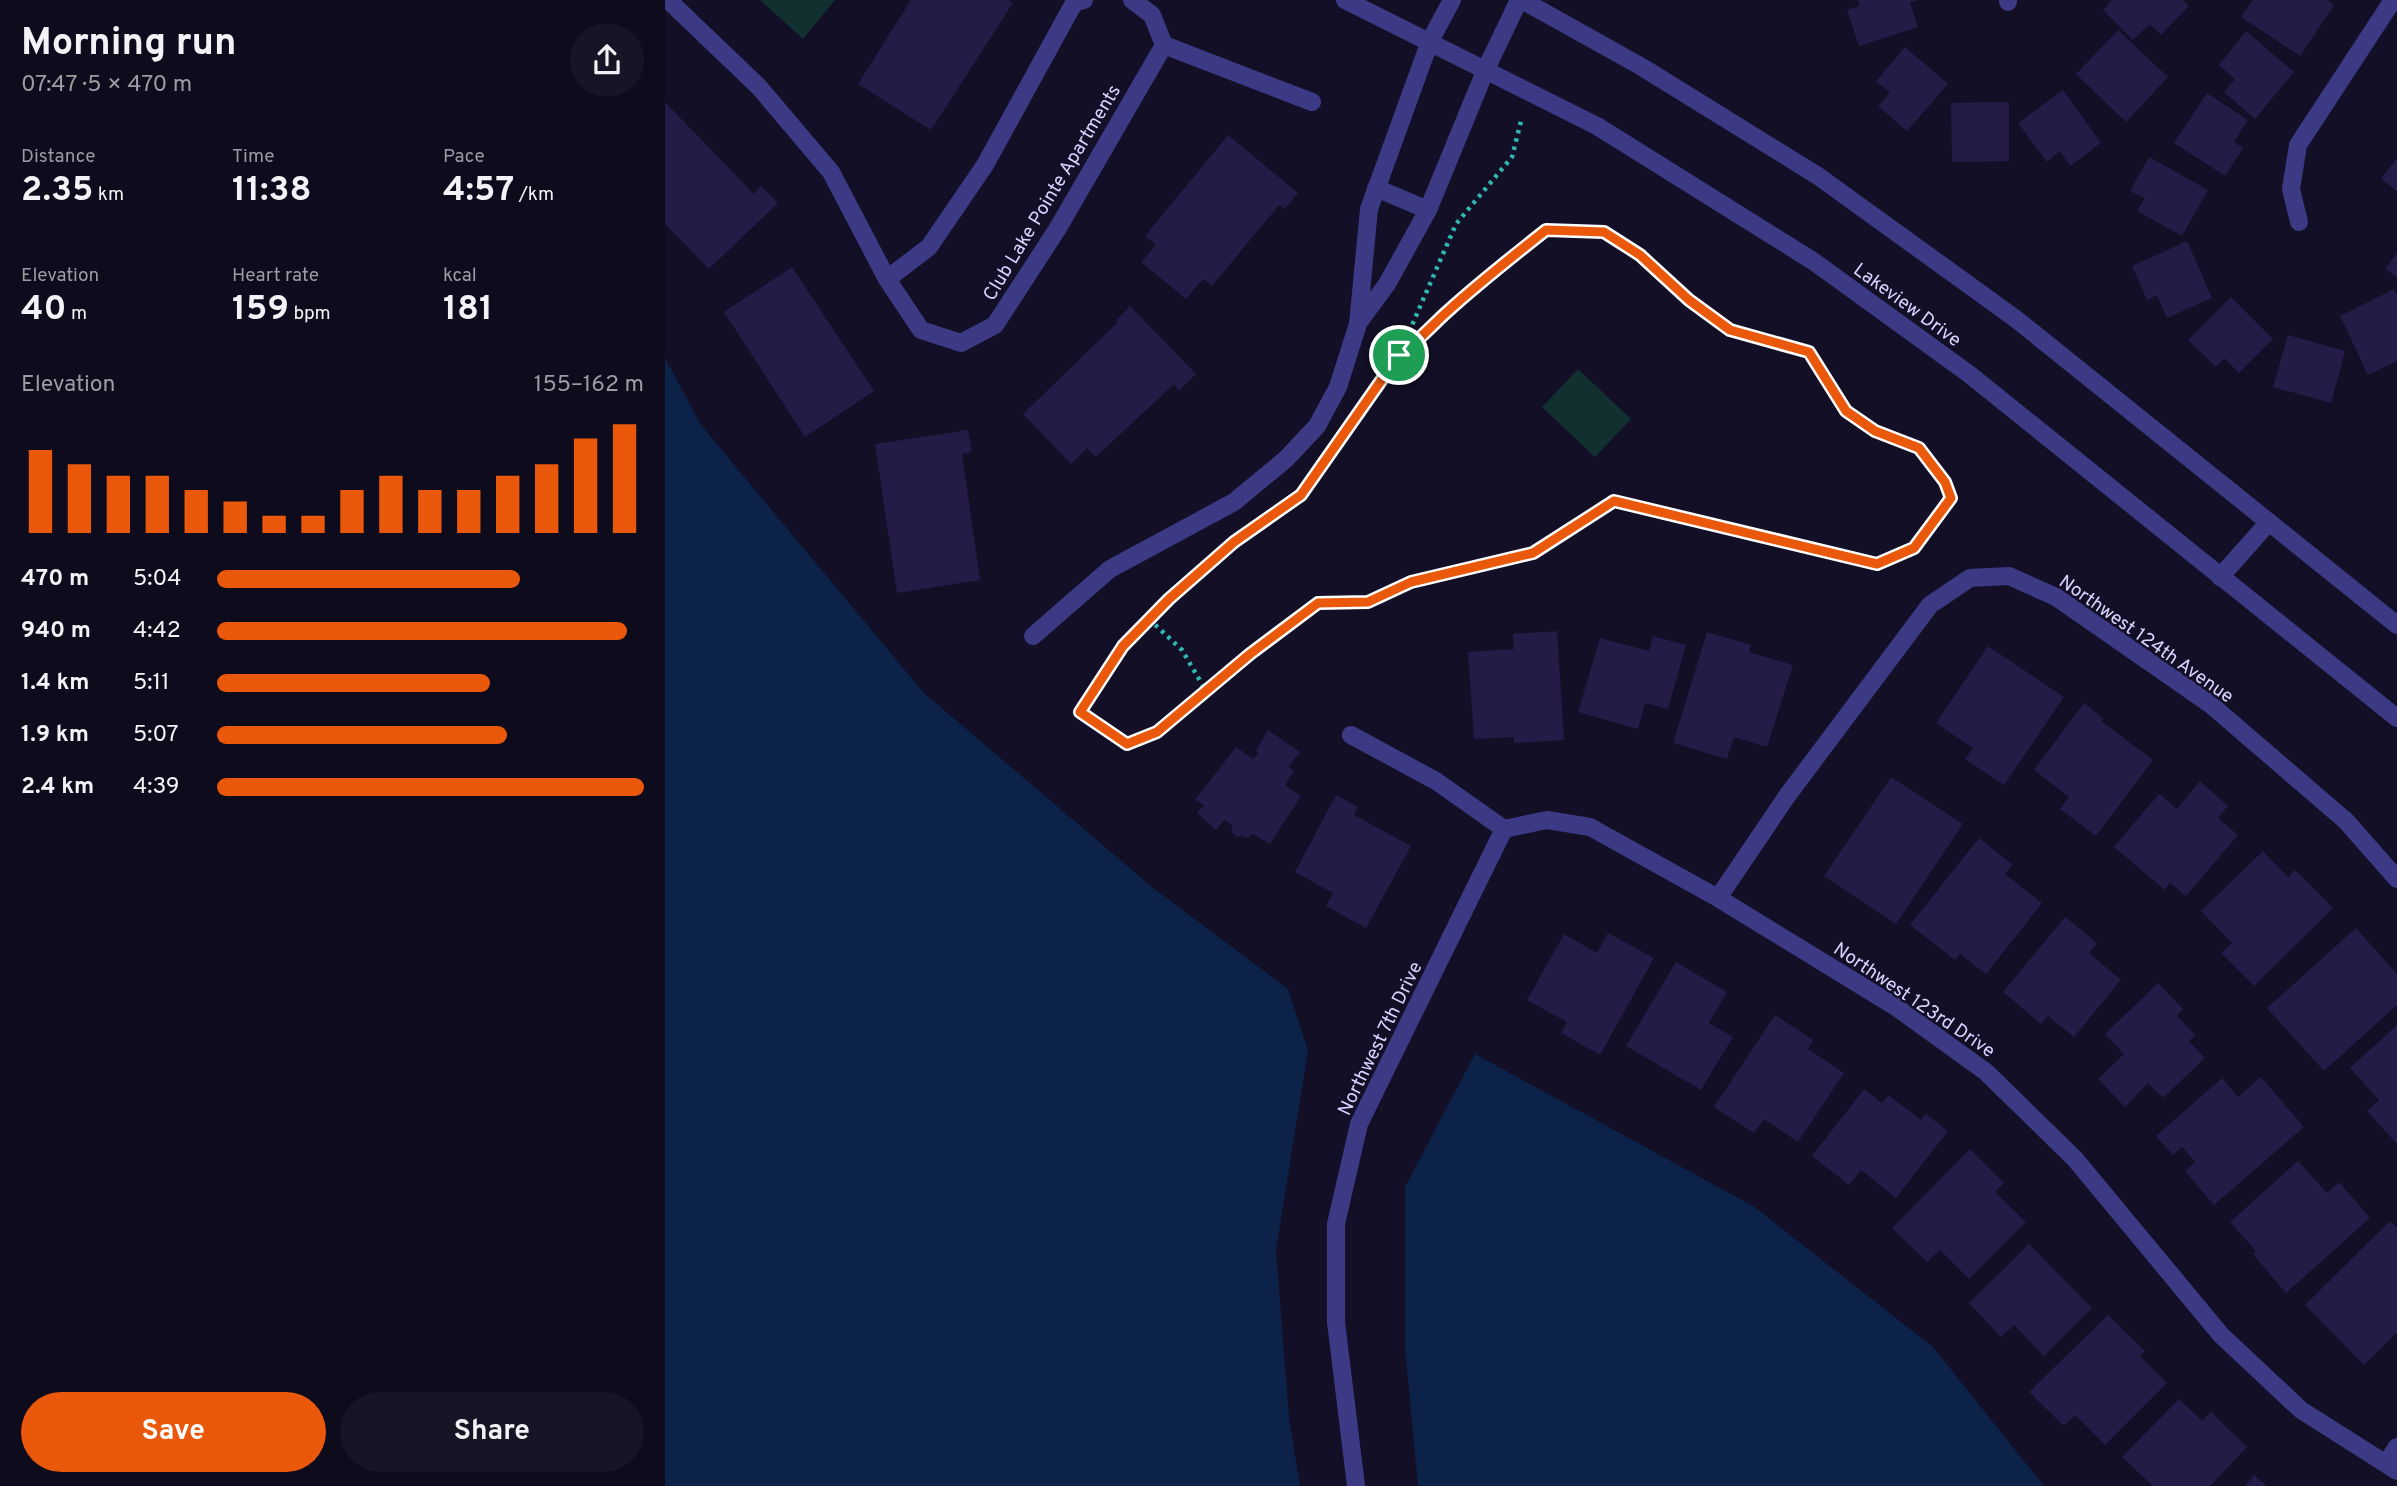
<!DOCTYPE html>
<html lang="en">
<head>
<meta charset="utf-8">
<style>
	:root { --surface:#0e0b1c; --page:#171425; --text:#f1f3f6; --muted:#9b9ba3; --accent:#ea580c }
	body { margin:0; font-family:Overpass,sans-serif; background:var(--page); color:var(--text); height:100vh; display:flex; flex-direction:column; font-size:26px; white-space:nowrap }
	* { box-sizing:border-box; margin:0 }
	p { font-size:23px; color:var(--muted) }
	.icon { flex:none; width:38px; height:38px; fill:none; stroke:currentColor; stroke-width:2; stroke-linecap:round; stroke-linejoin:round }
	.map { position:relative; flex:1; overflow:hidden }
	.sheet { display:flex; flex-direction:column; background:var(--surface); width:665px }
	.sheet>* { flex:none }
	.pin { position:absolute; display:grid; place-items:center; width:60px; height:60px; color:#fff; margin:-30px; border:4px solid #fff; border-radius:50%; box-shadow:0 2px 7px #0007 }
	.round { display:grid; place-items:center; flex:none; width:74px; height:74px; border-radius:37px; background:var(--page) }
	.overview { display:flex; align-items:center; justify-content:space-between; height:119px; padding:0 21px }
	h1 { font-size:38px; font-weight:700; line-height:52px }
	.figures { display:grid; grid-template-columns:repeat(3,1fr); gap:10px; height:119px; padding:7px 21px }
	.figures div { display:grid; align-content:center }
	.figures b { font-size:35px; font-weight:700 }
	.figures small { font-size:19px; font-weight:400 }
	.figures p { font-size:19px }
	.chart { height:196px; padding:14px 21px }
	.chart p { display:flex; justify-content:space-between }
	.chart svg { width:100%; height:126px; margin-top:7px; stroke:var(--accent); stroke-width:6 }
	.action { display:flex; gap:14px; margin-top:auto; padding:14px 21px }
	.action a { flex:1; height:80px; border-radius:42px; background:var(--accent); color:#fff; font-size:28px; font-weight:700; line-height:80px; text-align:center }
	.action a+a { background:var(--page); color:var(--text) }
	ul { padding:0 21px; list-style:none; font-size:23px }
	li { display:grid; grid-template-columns:112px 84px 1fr; align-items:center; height:52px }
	li i { height:18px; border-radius:9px; background:var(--accent) }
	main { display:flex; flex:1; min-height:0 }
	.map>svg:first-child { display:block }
	.pitch { fill:#12302f }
	.water { fill:#0c2248 }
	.building { fill:#241b47 }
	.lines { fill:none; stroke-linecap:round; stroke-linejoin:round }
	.path { stroke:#2fb8b0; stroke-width:4.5; stroke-dasharray:3.5 5; stroke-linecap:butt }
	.minor { stroke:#3d3a85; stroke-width:18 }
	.route-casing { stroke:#fff; stroke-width:14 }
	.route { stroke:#ea580c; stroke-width:9 }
	.labels { text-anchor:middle; stroke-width:5; stroke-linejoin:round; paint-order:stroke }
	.street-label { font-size:19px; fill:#d9d4ff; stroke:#130f26 }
</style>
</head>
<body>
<main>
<section class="sheet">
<div class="overview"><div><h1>Morning run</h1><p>07:47 · 5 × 470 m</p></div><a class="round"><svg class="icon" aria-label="share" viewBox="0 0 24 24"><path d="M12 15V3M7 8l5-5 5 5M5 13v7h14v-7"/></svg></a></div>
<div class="figures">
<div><p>Distance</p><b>2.35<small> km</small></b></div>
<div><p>Time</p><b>11:38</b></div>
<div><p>Pace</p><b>4:57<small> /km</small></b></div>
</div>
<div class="figures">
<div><p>Elevation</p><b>40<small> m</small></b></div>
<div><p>Heart rate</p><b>159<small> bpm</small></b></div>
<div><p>kcal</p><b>181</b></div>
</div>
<div class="chart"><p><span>Elevation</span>155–162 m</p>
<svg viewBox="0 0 160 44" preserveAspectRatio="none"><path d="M5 44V15M15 44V20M25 44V24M35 44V24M45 44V29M55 44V33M65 44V38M75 44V38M85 44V29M95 44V24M105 44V29M115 44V29M125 44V24M135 44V20M145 44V11M155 44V6"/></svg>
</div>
<ul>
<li><b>470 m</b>5:04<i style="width:71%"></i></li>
<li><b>940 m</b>4:42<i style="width:96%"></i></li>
<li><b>1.4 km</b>5:11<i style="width:64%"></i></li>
<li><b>1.9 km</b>5:07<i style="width:68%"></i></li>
<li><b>2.4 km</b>4:39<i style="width:100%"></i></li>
</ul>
<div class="action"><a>Save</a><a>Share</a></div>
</section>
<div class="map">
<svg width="1732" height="1486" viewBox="0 0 1732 1486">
	<rect width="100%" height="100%" fill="#130f26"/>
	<path class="pitch" d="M 95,0 L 170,0 L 138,39 Z
		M 913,369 L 966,419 L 930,457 L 877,407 Z"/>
	<path class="water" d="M 0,358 L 36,425 L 259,693 L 487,887 L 623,989 L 643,1051 L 611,1250 L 624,1418 L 635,1486 L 0,1486 Z
		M 810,1054 L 1088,1206 L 1268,1347 L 1379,1486 L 753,1486 L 740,1348 L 740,1187 Z"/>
	<path class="building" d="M 246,0 L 343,0 L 348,3 L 266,130 L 193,84 Z
		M 1193,0 L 1253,0 L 1245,3 L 1253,27 L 1194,46 L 1182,10 L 1194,6 Z
		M 1447,0 L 1518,0 L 1524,6 L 1496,35 L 1485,24 L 1468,40 L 1438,10 Z
		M 1588,0 L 1662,0 L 1669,5 L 1635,56 L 1576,17 Z
		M 1453,30 L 1503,77 L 1461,122 L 1411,74 Z
		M 1581,31 L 1629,72 L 1590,119 L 1559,92 L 1570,79 L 1554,65 Z
		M 1240,47 L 1283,84 L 1242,131 L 1213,106 L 1225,93 L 1211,81 Z
		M 1398,90 L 1436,143 L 1405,166 L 1395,151 L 1382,162 L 1353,123 Z
		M 1542,93 L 1583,120 L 1569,142 L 1578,148 L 1560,176 L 1509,143 Z
		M 0,102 L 89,194 L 96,186 L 113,203 L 44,269 L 0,224 Z
		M 1344,102 L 1344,161 L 1287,162 L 1286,103 Z
		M 563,135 L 633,193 L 620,209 L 614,205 L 547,286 L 538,279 L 521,299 L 476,262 L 491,245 L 480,236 Z
		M 1484,157 L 1543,190 L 1517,236 L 1472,211 L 1480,198 L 1465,191 Z
		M 1732,158 L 1732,191 L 1716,179 Z
		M 1522,241 L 1547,298 L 1502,318 L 1492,295 L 1482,300 L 1467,266 Z
		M 1732,253 L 1732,277 L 1720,269 Z
		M 127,267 L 209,391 L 140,437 L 59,312 Z
		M 1729,289 L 1732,295 L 1732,361 L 1703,375 L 1675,316 Z
		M 1566,297 L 1608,339 L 1574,373 L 1559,358 L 1551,367 L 1523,340 Z
		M 465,306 L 531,374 L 514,391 L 509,384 L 431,457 L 422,448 L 406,464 L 358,414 L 453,322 L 451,320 Z
		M 1623,335 L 1680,351 L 1666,403 L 1608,387 Z
		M 303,430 L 307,452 L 297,454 L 315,580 L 232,593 L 210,444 Z
		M 892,631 L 899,740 L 849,743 L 849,737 L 809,739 L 803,652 L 849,649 L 848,634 Z
		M 1042,632 L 1086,645 L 1084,652 L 1128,665 L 1102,747 L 1069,737 L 1062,759 L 1008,743 Z
		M 988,636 L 1021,645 L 1003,709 L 980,703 L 973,729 L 913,712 L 935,638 L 984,651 Z
		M 1323,646 L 1399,697 L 1339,785 L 1300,759 L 1308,748 L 1271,723 Z
		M 1419,703 L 1438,718 L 1436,721 L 1488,760 L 1431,836 L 1395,809 L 1404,797 L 1369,770 Z
		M 603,730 L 635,752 L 624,766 L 629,771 L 620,785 L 636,796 L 605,844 L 588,834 L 584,837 L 580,838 L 576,835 L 572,837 L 567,832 L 567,825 L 559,820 L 551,830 L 532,813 L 539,805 L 530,800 L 571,747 L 588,759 L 594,753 L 591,751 Z
		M 1226,777 L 1298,824 L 1231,924 L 1159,876 Z
		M 1535,781 L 1563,806 L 1553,818 L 1573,835 L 1521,896 L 1505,883 L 1500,890 L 1449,847 L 1494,794 L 1512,809 Z
		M 671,795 L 693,807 L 689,815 L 746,846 L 701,928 L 661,906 L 668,893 L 630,872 Z
		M 1314,838 L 1348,865 L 1340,874 L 1377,903 L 1321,974 L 1295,954 L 1290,960 L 1245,925 Z
		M 1598,851 L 1623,877 L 1630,870 L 1668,908 L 1589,986 L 1556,953 L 1567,943 L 1536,911 Z
		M 1400,917 L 1432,943 L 1424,953 L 1456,980 L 1409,1037 L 1383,1016 L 1376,1024 L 1338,992 Z
		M 1691,928 L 1732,974 L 1732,1005 L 1659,1071 L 1602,1008 Z
		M 943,933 L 989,958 L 935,1055 L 896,1033 L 902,1022 L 862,1000 L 899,934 L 932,953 Z
		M 1011,962 L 1062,992 L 1044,1023 L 1068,1037 L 1036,1090 L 961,1046 Z
		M 1493,983 L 1518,1009 L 1512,1016 L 1530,1035 L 1524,1041 L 1540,1058 L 1498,1098 L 1483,1083 L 1460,1107 L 1433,1079 L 1459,1054 L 1440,1034 Z
		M 1110,1015 L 1148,1040 L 1143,1049 L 1179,1073 L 1133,1142 L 1099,1119 L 1089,1133 L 1049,1107 Z
		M 1732,1025 L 1732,1144 L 1702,1111 L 1714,1100 L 1685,1068 Z
		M 1596,1077 L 1639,1127 L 1549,1205 L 1520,1171 L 1530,1162 L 1517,1147 L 1508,1155 L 1491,1136 L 1557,1078 L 1573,1097 Z
		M 1199,1089 L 1217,1103 L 1223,1095 L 1256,1120 L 1261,1114 L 1283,1131 L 1231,1198 L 1196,1170 L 1184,1185 L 1147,1156 Z
		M 1305,1149 L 1339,1183 L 1330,1192 L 1361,1222 L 1304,1279 L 1275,1250 L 1262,1262 L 1227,1228 Z
		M 1633,1161 L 1662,1193 L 1674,1182 L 1705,1218 L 1621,1293 L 1588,1254 L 1591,1251 L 1565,1222 Z
		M 1725,1221 L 1732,1228 L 1732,1332 L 1699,1365 L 1640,1305 Z
		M 1364,1244 L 1427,1308 L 1379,1356 L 1349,1325 L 1336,1337 L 1304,1303 Z
		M 1443,1315 L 1480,1351 L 1475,1356 L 1502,1383 L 1440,1445 L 1410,1415 L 1399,1426 L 1364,1392 Z
		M 1514,1399 L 1537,1421 L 1546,1412 L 1582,1447 L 1545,1486 L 1488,1486 L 1457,1457 Z
		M 1589,1475 L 1602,1486 L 1580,1486 Z"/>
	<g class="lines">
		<path class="path" d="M 734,355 L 754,342 L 776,317 L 822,275 L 881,230 L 939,232 L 975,255 L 1024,300 L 1065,330 L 1144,353 L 1181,411 L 1210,431 L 1254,448 L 1281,482 L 1286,498 L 1249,548 L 1212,564 L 949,501 L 868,553 L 745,582 L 703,602 L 653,603 L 585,654 L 492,732 L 462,744 L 415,711 L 458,646 L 504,599 L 569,542 L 636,495 L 734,355 L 791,224 L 847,157 L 856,121
			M 484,619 L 517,650 L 541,691"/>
		<path class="minor" d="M 3,0 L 94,87 L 166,172 L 222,279 L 256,330 L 296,343 L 330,325 L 393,228 L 499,45 L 487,15 L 467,0
			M 680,0 L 932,126 L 1148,261 L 1304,374 L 1732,718
			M 857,0 L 977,67 L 1153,176 L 1351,319 L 1732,625
			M 1343,2 L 1343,0
			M 499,45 L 647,102
			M 711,188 L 763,210
			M 1634,222 L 1626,189 L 1633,145 L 1728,0
			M 222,279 L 264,247 L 320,165 L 409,3 L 419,0
			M 694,322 L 722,284 L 763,210 L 821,69 L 854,0
			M 1555,577 L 1604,522
			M 368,636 L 445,569 L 569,502 L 621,459 L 652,426 L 673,387 L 693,324 L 704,209 L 765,41 L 787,0
			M 686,735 L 771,781 L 839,829 L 882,820 L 925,827 L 1053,898 L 1231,1007 L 1321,1072 L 1410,1159 L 1556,1335 L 1636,1410 L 1732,1471
			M 1053,898 L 1122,796 L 1265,605 L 1305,578 L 1344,576 L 1391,597 L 1545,704 L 1681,821 L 1732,879
			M 1721,1464 L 1732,1447
			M 691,1486 L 671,1322 L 671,1224 L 694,1124 L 839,829"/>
	</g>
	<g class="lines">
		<g class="route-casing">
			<path id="route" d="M 881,230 L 939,232 L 975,255 L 1024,300 L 1065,330 L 1144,352 L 1181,411 L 1210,431 L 1254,448 L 1280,482 L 1286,498 L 1249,548 L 1212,564 L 949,501 L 868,553 L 746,582 L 703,602 L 653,603 L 585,654 L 492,732 L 462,744 L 415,712 L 458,646 L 504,599 L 569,542 L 636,495 L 734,355 C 753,342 766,326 783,311 C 815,282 848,256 881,230 Z"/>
		</g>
		<use href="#route" class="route"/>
	</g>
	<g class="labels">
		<g class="street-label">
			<text transform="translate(386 192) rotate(-59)" y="7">Club Lake Pointe Apartments</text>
			<text transform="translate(1243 304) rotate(36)" y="7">Lakeview Drive</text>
			<text transform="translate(1482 638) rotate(35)" y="7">Northwest 124th Avenue</text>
			<text transform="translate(1250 999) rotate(34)" y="7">Northwest 123rd Drive</text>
			<text transform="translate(714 1038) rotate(-64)" y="7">Northwest 7th Drive</text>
		</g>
	</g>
</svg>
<div class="pin" style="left:734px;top:355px;background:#1e9e55"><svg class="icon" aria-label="arrive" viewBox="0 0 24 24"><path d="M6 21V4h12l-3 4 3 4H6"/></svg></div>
</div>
</main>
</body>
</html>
